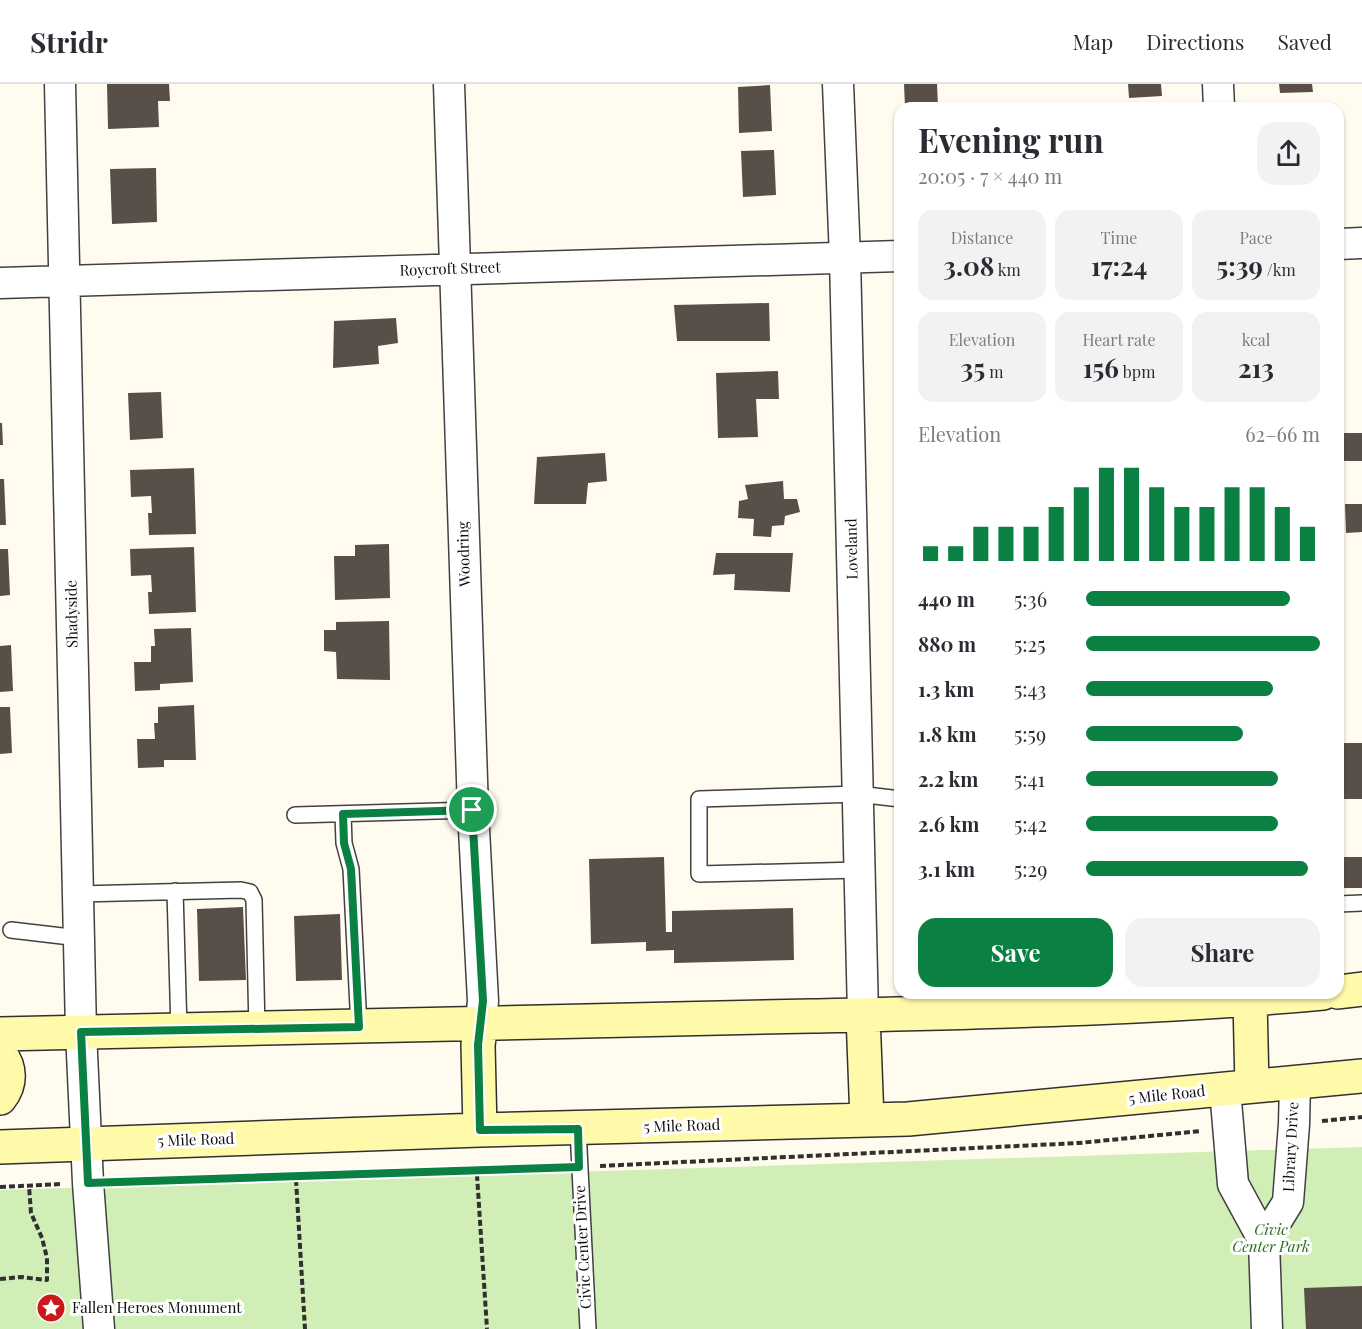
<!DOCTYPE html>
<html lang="en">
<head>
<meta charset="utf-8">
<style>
	:root { --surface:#fff; --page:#f2f2f3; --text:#2b2b33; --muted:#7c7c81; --line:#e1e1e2; --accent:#0b8043 }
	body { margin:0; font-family:"Playfair Display",serif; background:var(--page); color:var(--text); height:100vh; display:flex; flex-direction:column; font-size:22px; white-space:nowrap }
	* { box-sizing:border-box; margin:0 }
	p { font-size:20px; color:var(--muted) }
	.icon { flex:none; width:33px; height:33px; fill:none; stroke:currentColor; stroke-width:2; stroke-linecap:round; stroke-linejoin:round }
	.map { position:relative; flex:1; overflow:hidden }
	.side { position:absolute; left:894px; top:18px; width:450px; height:897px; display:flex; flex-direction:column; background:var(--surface); border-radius:18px; box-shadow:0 2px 4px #0004 }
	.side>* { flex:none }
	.pin { position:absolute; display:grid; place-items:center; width:51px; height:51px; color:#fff; margin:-26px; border:3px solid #fff; border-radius:50%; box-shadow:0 2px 6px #0007 }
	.round { display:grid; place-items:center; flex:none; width:63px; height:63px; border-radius:18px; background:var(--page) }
	.overview { display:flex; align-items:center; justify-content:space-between; height:102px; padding:0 24px }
	h1 { font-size:33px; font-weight:700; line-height:45px }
	.metrics { display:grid; grid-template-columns:repeat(3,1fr); gap:9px; height:102px; padding:6px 24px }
	.metrics div { display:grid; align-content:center; border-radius:15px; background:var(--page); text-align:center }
	.metrics b { font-size:26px; font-weight:700 }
	.metrics small { font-size:16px; font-weight:400 }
	.metrics p { font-size:16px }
	.chart { height:168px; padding:12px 24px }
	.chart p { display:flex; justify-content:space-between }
	.chart svg { width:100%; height:108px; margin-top:6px; stroke:var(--accent); stroke-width:6 }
	.cta { display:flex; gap:12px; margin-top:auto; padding:12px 24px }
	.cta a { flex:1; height:69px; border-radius:18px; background:var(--accent); color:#fff; font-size:24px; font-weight:700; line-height:69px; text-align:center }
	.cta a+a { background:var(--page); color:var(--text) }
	ul { padding:0 24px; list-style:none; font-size:20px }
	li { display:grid; grid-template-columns:96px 72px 1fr; align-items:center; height:45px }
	li i { height:15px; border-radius:8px; background:var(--accent) }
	header { display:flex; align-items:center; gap:36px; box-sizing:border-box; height:84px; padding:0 30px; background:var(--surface); border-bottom:2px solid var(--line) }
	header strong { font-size:28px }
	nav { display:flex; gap:33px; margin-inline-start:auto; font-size:21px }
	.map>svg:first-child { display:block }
	.green { fill:#d0eeb5 }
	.building { fill:#584f49 }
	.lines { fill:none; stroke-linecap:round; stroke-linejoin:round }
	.service-casing { stroke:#414141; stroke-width:18 }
	.minor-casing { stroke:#414141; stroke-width:33 }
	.secondary-casing { stroke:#303030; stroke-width:36 }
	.path { stroke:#303030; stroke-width:4; stroke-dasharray:6 3; stroke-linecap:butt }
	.service { stroke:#fff; stroke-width:15 }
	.minor { stroke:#fff; stroke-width:30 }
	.secondary { stroke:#fff9aa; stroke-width:33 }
	.route-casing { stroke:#fff; stroke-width:12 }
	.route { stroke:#0b8043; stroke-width:8 }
	.labels { text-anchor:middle; stroke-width:6; stroke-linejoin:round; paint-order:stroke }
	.street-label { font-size:15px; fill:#0e0e0e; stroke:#fff }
	.park-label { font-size:15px; font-style:italic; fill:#266c18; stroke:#fff }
	.poi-label { font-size:15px; fill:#0e0e0e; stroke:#fff; text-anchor:start }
</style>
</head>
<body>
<header>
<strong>Stridr</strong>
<nav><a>Map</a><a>Directions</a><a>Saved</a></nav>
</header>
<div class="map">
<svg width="1362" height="1245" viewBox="0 0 1362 1245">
	<rect width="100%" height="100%" fill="#fffcef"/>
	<path class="green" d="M 1362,1063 L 1362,1245 L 0,1245 L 0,1106 Z"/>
	<path class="building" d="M 107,0 L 169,0 L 170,17 L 158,17 L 159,43 L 108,45 Z
		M 904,0 L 937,0 L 938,22 L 905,23 Z
		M 1128,0 L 1161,0 L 1162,12 L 1129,14 Z
		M 1279,0 L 1312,0 L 1313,8 L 1280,9 Z
		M 770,1 L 772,47 L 739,49 L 738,3 Z
		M 774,66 L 776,111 L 743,113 L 741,67 Z
		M 156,84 L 157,138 L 112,140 L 110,85 Z
		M 769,219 L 770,257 L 677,257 L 674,221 Z
		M 396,234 L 398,259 L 378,262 L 379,280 L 333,284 L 334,237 Z
		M 778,287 L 779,315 L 756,315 L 758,353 L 718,354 L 716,289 Z
		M 161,308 L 163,354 L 130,356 L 128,309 Z
		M 0,339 L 2,339 L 3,361 L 0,361 Z
		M 1343,349 L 1362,349 L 1362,377 L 1344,377 Z
		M 605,369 L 607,397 L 588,399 L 586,420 L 534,420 L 537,373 Z
		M 194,384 L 196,450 L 149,451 L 148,429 L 152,429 L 151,412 L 131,413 L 130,386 Z
		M 0,395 L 4,395 L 6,441 L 0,441 Z
		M 783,397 L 784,415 L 797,415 L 800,428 L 785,432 L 784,441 L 772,442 L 771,453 L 753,452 L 754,435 L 738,434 L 739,417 L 748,415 L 745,401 Z
		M 1345,420 L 1362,420 L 1362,448 L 1346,449 Z
		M 389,460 L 390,514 L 335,516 L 334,472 L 355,472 L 355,461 Z
		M 194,463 L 196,528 L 149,530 L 148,508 L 152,508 L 151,491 L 131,492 L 130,465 Z
		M 0,465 L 8,465 L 10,511 L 0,512 Z
		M 716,469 L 793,469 L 790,508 L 734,506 L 735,490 L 713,491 Z
		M 389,537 L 390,596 L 337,595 L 336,568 L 324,567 L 324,546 L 336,546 L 336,538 Z
		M 191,544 L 193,598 L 160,600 L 160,606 L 135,607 L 134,578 L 151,578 L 151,562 L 155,562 L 154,545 Z
		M 11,561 L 13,607 L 0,608 L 0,562 Z
		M 194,621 L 196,676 L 164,676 L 164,683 L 138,684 L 137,655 L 155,655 L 154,639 L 158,639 L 158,623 Z
		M 0,623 L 10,623 L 12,669 L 0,670 Z
		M 1338,659 L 1362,659 L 1362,715 L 1338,715 Z
		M 664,773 L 666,848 L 672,848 L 672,827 L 793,824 L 794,876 L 674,879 L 674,866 L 646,867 L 646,858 L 591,860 L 589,775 Z
		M 1338,773 L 1362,773 L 1362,804 L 1338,804 Z
		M 243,823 L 246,896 L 199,897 L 197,825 Z
		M 340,830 L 342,896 L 296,897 L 294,832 Z
		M 1362,1202 L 1362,1245 L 1306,1245 L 1304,1204 Z"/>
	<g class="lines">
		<g class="service-casing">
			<path id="service" d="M 343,730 L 344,759 L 351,785 L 359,943
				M 295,731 L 473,726
				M 859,786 L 699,790 L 699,715 L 858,710 L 900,715
				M 175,807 L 179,946
				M 79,810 L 241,806 L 250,808 L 254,816 L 257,945
				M 1338,820 L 1362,819
				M 11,846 L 79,854
				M 578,1045 L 588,1245"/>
		</g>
		<g class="minor-casing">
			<path id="minor" d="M 60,0 L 81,948 L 88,1099 L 99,1245
				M 449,0 L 473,726 L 483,917 L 481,939
				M 838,0 L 845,174 L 863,931
				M 1218,0 L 1219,24
				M 1338,160 L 1362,159
				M 0,199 L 900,172
				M 1225,1005 L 1233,1100 L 1264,1157 L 1267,1245
				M 1264,1157 L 1288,1118 L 1294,1040 L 1295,999"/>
		</g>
		<g class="secondary-casing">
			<path id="secondary" d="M 1338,908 L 1362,905
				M 1250,916 L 1252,1002
				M 863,931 L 867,1036
				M 0,950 C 270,943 541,939 811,932 C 982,928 1153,925 1323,909
				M 0,970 C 11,984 11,1000 0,1014
				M 480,1046 L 478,961 L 481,939
				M 0,1063 L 480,1046 L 908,1035 L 1362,992"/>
		</g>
		<path class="path" d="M 1322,1037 L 1362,1033
			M 600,1082 L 1079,1059 L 1201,1047
			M 477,1091 L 487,1245
			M 296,1096 L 305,1245
			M 115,1098 L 560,1084
			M 0,1103 L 62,1100
			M 0,1195 L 21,1193 L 47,1196 L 47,1174 L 42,1154 L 31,1129 L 29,1102"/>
		<use href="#service" class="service"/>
		<use href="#minor" class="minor"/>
		<use href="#secondary" class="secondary"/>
	</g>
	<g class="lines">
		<g class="route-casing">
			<path id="route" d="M 472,726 L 483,917 L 478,961 L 480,1046 L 578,1045 L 579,1083 L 88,1099 L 81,948 L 359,943 L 351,785 L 344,759 L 343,730 Z"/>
		</g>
		<use href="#route" class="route"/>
	</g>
	<defs>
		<g id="sight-disc" transform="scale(1.5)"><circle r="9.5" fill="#cb191b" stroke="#fff"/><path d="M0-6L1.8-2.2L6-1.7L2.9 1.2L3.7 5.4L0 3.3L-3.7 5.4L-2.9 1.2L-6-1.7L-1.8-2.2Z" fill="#fff"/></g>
	</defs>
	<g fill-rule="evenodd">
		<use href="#sight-disc" x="51" y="1224"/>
	</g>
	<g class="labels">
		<g class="street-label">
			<text transform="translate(450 185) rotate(-2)" y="5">Roycroft Street</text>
			<text transform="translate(852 465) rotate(-91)" y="5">Loveland</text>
			<text transform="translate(464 470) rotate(-92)" y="5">Woodring</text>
			<text transform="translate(72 530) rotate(-91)" y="5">Shadyside</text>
			<text transform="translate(1167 1011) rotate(-6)" y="5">5 Mile Road</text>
			<text transform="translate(682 1042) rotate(-2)" y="5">5 Mile Road</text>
			<text transform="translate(196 1056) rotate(-2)" y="5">5 Mile Road</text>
			<text transform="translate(1291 1063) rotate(-87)" y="5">Library Drive</text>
			<text transform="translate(583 1163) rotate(-93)" y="5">Civic Center Drive</text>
		</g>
		<g class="park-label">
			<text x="1271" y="1151">Civic<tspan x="1271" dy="17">Center Park</tspan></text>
		</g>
		<g class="poi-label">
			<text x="72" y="1229">Fallen Heroes Monument</text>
		</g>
	</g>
</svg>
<div class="pin" style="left:472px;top:726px;background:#1e9e55"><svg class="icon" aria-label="arrive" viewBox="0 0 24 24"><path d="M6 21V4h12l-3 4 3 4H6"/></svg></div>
<section class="side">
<div class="overview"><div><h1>Evening run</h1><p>20:05 · 7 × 440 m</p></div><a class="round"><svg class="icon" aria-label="share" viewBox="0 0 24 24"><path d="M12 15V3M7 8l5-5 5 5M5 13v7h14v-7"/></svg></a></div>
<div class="metrics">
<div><p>Distance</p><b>3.08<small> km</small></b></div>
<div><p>Time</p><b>17:24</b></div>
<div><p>Pace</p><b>5:39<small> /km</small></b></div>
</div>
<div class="metrics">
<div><p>Elevation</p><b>35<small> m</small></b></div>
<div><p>Heart rate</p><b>156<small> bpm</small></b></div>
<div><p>kcal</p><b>213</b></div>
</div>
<div class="chart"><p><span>Elevation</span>62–66 m</p>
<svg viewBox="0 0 160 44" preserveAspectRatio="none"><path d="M5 44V38M15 44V38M25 44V30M35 44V30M45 44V30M55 44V22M65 44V14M75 44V6M85 44V6M95 44V14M105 44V22M115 44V22M125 44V14M135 44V14M145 44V22M155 44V30"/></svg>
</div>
<ul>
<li><b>440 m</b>5:36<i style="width:87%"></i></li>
<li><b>880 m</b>5:25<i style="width:100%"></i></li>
<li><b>1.3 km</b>5:43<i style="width:80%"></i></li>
<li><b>1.8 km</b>5:59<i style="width:67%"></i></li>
<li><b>2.2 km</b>5:41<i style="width:82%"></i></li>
<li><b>2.6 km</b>5:42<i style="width:82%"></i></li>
<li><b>3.1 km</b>5:29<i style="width:95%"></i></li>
</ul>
<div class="cta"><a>Save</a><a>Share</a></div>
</section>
</div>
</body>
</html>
